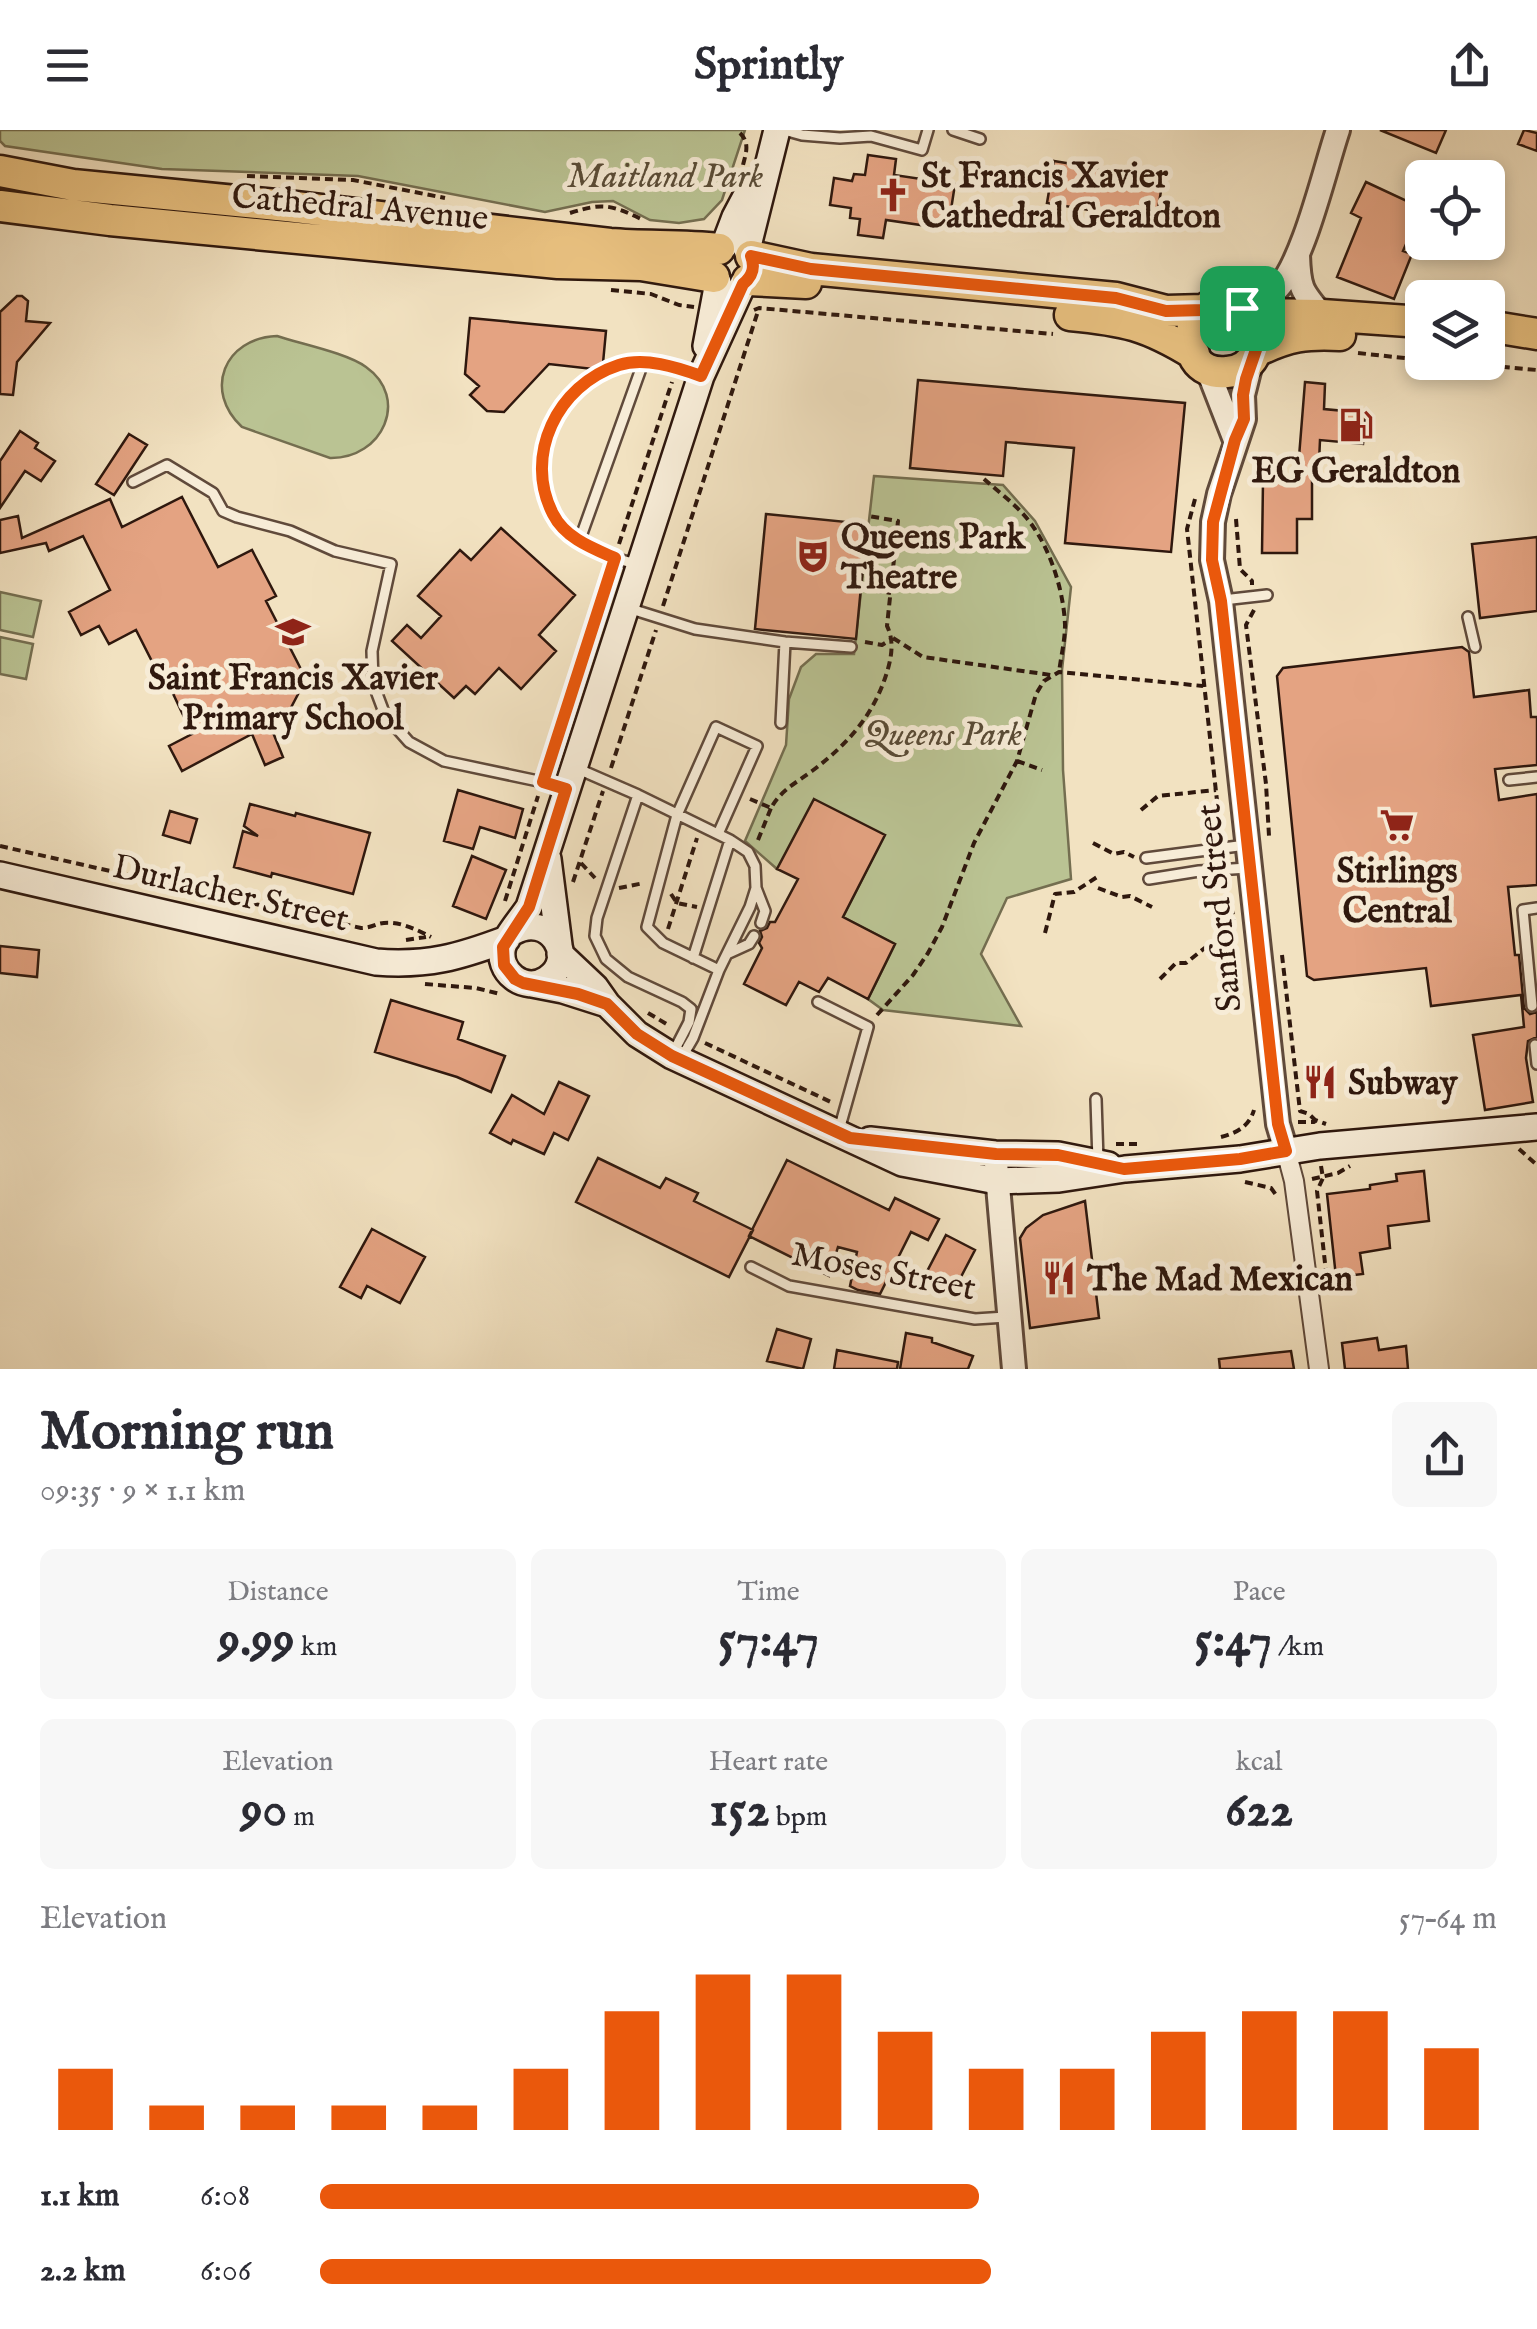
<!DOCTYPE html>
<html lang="en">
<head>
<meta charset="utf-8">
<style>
	:root { --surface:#fff; --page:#f7f7f7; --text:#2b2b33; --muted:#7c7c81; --accent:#ea580c }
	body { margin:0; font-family:"IM FELL English",serif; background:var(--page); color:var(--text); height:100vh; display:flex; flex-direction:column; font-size:38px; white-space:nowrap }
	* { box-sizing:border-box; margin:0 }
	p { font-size:32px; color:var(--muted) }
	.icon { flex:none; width:55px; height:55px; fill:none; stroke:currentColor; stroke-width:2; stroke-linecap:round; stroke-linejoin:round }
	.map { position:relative; height:1239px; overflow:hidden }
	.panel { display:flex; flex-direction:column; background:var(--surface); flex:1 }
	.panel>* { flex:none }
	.fabs { position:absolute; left:1405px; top:30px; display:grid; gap:20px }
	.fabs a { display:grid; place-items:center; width:100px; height:100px; border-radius:15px; background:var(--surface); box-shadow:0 5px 15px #0003; font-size:50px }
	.pin { position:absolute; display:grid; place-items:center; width:85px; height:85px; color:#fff; margin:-42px; border-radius:20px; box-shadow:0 5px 15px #0006 }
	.round { display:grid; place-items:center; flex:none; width:105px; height:105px; border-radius:15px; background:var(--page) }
	.overview { display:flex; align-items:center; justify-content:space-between; height:170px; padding:0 40px }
	h1 { font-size:55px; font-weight:700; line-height:75px }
	.metrics { display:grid; grid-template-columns:repeat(3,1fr); gap:15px; height:170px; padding:10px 40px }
	.metrics div { display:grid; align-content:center; border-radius:15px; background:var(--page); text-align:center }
	.metrics b { font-size:50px; font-weight:700 }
	.metrics small { font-size:28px; font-weight:400 }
	.metrics p { font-size:28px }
	.chart { height:280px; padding:20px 40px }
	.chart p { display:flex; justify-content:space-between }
	.chart svg { width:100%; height:180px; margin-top:10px; stroke:var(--accent); stroke-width:6 }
	ul { padding:0 40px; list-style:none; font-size:32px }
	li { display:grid; grid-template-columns:160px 120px 1fr; align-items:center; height:75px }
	li i { height:25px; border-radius:12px; background:var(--accent) }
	header { display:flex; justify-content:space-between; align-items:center; height:130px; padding:0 40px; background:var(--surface); font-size:45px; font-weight:700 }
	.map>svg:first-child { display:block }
	.green { fill:#bac393; stroke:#746e50; stroke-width:2.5 }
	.building { fill:#e4a382; stroke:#2f180e; stroke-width:2.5 }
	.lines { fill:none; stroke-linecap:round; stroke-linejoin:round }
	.service-casing { stroke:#604a3b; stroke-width:14 }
	.minor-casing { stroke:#604a3b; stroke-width:22 }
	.tertiary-casing { stroke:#604a3b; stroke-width:28 }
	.secondary-casing { stroke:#2f180e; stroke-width:30 }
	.primary-casing { stroke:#2f180e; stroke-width:35 }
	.path { stroke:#2f180e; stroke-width:4; stroke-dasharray:8 5; stroke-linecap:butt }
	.service { stroke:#f7ecd7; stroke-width:9 }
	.minor { stroke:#f7ecd7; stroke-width:18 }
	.tertiary { stroke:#f7ecd7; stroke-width:22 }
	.secondary { stroke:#f7ecd7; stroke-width:25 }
	.primary { stroke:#e9c180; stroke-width:30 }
	.route-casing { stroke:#fff; stroke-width:20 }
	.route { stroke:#ea580c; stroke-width:12 }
	.labels { text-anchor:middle; stroke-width:10; stroke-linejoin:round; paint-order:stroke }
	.park-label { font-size:35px; font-style:italic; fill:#594b36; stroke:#f7ecd7 }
	.poi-label { font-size:35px; font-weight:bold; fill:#2f180e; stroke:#f7ecd7; text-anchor:start }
	.street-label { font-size:35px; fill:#2f180e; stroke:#f7ecd7 }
</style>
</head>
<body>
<header><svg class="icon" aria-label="menu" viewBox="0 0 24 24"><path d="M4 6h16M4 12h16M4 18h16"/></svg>Sprintly<svg class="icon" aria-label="share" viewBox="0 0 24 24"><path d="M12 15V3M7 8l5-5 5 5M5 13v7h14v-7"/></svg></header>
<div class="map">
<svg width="1537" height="1239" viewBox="0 0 1537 1239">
	<rect width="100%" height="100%" fill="#f2e2c1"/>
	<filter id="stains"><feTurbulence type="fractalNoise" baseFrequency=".002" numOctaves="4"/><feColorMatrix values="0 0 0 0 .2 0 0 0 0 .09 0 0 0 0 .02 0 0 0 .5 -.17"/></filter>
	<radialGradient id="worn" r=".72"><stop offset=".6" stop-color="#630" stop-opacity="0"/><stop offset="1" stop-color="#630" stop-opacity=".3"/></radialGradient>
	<path class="green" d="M 0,0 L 745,0 L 722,70 L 704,89 L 679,93 L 650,90 L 613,71 L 592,72 L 545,82 L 358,46 L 162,39 L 5,16 L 0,11 Z
		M 277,206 C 301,214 347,223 366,237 C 410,268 383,329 330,328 L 242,297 C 203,261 224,208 277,206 Z
		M 874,346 L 1003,355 L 1035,391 L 1071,457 L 1062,540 L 1063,640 L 1071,749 L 1007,768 L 981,824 L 1021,896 L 883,880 L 868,869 L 895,814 L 843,787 L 884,706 L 777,739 L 745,711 L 786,615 L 789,569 L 801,537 L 816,524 L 854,524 Z
		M 0,462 L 41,471 L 33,507 L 0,500 Z
		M 0,507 L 33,514 L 26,549 L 0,544 Z"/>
	<path class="building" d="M 1380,0 L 1446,0 L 1436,23 Z
		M 1524,0 L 1537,3 L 1537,21 L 1518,14 Z
		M 868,25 L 896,29 L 894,45 L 955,54 L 948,99 L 886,90 L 883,108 L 858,105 L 860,89 L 850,88 L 851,78 L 830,75 L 834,48 L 852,51 L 854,44 L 865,45 Z
		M 1054,31 L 1163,49 L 1156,91 L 1047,73 Z
		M 1366,52 L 1422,78 L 1403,121 L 1412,124 L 1394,169 L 1337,147 L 1361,88 L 1351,83 Z
		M 17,166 L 22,166 L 28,171 L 26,191 L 50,193 L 17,232 L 13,265 L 0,264 L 0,182 Z
		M 470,188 L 606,201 L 603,233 L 593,239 L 549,234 L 504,282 L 487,281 L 470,265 L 479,256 L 465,244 Z
		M 918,250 L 1185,273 L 1171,422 L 1065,413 L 1074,318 L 1006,312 L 1003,346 L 910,338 Z
		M 1305,252 L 1325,254 L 1324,279 L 1366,283 L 1363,314 L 1320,310 L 1319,332 L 1312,331 L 1312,389 L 1297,389 L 1297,423 L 1262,423 L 1263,351 L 1297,352 Z
		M 20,301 L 38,313 L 35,318 L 55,331 L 41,351 L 25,341 L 0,378 L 0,331 Z
		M 129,304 L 147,315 L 114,365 L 96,354 Z
		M 182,367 L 218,437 L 252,420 L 276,466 L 266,471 L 306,549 L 286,587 L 270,595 L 283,627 L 265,635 L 252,604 L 182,641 L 169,616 L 192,604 L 168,553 L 164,555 L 136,500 L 109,514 L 99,496 L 81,505 L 69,482 L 110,460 L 83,406 L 49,421 L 46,413 L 0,423 L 0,390 L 18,386 L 22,408 L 110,369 L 122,397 Z
		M 766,384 L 867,394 L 856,509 L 755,499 Z
		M 501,398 L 575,465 L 539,505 L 556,521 L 521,559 L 499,538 L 475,564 L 466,556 L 454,568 L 392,511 L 407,495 L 421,508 L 441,486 L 418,466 L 460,420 L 471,430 Z
		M 1537,407 L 1537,481 L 1480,488 L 1472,414 Z
		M 1462,517 L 1469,522 L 1474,567 L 1529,560 L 1531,587 L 1537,587 L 1537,635 L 1495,639 L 1499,670 L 1537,664 L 1537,755 L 1508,757 L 1515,825 L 1519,825 L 1524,878 L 1530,884 L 1537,882 L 1537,907 L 1528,911 L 1526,928 L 1533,972 L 1485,980 L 1473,905 L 1524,897 L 1521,865 L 1431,876 L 1426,838 L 1314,850 L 1307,846 L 1277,546 L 1283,538 Z
		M 458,660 L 523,679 L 515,708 L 480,697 L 473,719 L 444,711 Z
		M 814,669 L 885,705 L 843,787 L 895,814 L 868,869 L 828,848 L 819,862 L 799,852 L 786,875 L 744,854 L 762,818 L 759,813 L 762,807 L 760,801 L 767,798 L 770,792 L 775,792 L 798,749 L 777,739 Z
		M 250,674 L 295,686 L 296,683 L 370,703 L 353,764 L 272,743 L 271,747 L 234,737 L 243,701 L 258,706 L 244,696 Z
		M 170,681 L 197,689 L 190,713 L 163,705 Z
		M 472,726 L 506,740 L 486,789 L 453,776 Z
		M 0,816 L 39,820 L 37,847 L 0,843 Z
		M 391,870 L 463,892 L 458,909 L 505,926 L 491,962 L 457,947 L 375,922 Z
		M 559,952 L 589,966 L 568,1010 L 554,1003 L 544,1024 L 513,1010 L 511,1014 L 490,1003 L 512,965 L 544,984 Z
		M 598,1028 L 660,1058 L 666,1048 L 698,1063 L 694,1071 L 753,1100 L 729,1147 L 576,1072 Z
		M 787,1030 L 889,1080 L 895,1068 L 939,1089 L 928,1110 L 911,1102 L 880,1164 L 858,1160 L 850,1156 L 857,1122 L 838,1117 L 829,1146 L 749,1106 Z
		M 1424,1041 L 1429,1091 L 1388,1096 L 1390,1118 L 1360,1123 L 1363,1144 L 1336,1147 L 1327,1064 L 1370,1059 L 1370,1055 L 1397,1051 L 1396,1044 Z
		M 1085,1071 L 1099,1188 L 1030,1198 L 1020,1108 L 1026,1098 L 1043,1085 Z
		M 372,1099 L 425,1127 L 400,1173 L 367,1156 L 361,1168 L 340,1157 Z
		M 946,1105 L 975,1120 L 951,1166 L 922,1151 Z
		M 777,1199 L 811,1209 L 803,1239 L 767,1231 Z
		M 906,1203 L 932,1208 L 932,1212 L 973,1226 L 968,1239 L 900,1239 Z
		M 1377,1208 L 1379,1220 L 1406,1216 L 1408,1239 L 1345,1239 L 1342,1213 Z
		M 837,1220 L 898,1232 L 897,1239 L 834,1239 Z
		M 1291,1221 L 1294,1239 L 1220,1239 L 1219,1229 Z"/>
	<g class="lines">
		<g class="service-casing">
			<path id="service" d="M 784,0 L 802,5 L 840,8 L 871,6 L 922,20 L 928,0
				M 953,0 L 980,9
				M 133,352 L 167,335 L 213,363 L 223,381 L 237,387 L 290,401 L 335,421 L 391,434 L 372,521 L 373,553 L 385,585 L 409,612 L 444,631 L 543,652 L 564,658
				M 579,412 L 643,233
				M 636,434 C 617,429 594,423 578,411 C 542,384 531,325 555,286 C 563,273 575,262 587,253 C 597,245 609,237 621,234 C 646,228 674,236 697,245
				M 1223,470 L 1267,465
				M 628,478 L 695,499 L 785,512 L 851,517
				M 1468,487 L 1475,517
				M 781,593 L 785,512
				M 576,638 L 638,665 L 730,710 L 748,722 L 755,736 L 756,758 L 750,777 L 719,840 L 693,908 L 682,927
				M 1509,650 L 1537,647
				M 638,665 L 597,788 L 595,806 L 606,829 L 628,847 L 682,872 L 691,879 L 689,892 L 673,923
				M 718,704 L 757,616 L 716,597 L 677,685 L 647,797 L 663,813 L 719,840
				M 1146,728 L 1246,715
				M 1149,749 L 1199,741 L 1248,738
				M 756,758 L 765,781 L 761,793
				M 727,824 L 749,814 L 754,806
				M 693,828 L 730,710
				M 818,872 L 868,897 L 839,1000
				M 1532,876 L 1523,780 L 1537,778
				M 1535,915 L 1537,934
				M 1096,969 L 1098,1031
				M 751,1137 L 789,1156 L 975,1189 L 1006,1187"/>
		</g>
		<g class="minor-casing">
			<path id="minor" d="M 1286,1021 L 1294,1051 L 1319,1239"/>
		</g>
		<g class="tertiary-casing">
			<path id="tertiary" d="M 1298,125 C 1299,157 1301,161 1322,185
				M 1242,178 C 1255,173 1266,170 1276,160 C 1303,135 1325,38 1338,0
				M 1252,229 L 1243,265 L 1244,289 L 1219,364 L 1213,392 L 1212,430 L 1221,471 L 1278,994 L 1286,1021
				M 1207,238 L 1235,310
				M 996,1033 L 1014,1239"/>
		</g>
		<g class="secondary-casing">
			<path id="secondary" d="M 724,116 L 735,87 L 753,53
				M 747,120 L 777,0
				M 706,216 L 718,152
				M 548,729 L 559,815
				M 0,745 L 376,832 C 428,836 459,827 507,809
				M 513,802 C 549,781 579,828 547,849 C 524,864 496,841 503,816 C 507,805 522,788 529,777 L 701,246 L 743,154
				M 560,824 L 595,857 L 607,874 L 637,904 L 672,926 L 902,1033 L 997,1051 L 1059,1049 L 1125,1039 L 1240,1029 L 1320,1016 L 1537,997
				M 532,854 L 563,860 L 607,874
				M 870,1010 L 995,1024 L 1058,1025 L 1108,1035"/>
		</g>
		<g class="primary-casing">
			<path id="primary" d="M 0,41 L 73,55 L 287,76 L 610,114 C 646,117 682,115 719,119
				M 0,76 L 110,90 L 558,133 L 641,135 L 714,147
				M 751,126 L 811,139 L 1116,168 L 1166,181 L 1204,180
				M 748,150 L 806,153
				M 1250,184 C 1265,206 1259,240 1227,242 C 1163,248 1192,138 1250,184 L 1322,185 L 1422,192
				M 1070,185 C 1124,190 1147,195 1194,224
				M 1488,196 L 1537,204
				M 1257,221 C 1288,206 1306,203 1340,205"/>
		</g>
		<path class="path" d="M 740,3 C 750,13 746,23 743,35
			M 247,46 L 353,50 L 445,68
			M 570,83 C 602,73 610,74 641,89
			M 611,160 L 651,164 L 679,175 L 694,177
			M 754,180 L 759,178 L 1053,204
			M 1358,223 L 1422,230
			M 1450,232 L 1537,240
			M 984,349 C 1001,364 1022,379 1034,398 C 1052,424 1064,464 1065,495 C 1065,510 1061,527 1059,542
			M 1195,369 L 1187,399 L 1221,707
			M 1236,389 L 1240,439 L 1252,451 L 1252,455
			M 619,414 L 672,252
			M 861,458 L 891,463
			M 663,476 L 759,178
			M 1254,480 L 1246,495 L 1266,654 L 1269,706
			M 893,508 L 923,527 L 1051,545
			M 865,512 L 882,515 L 893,508
			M 1017,631 L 1042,640
			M 548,638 L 610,442
			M 611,638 L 656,500
			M 750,669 L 771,678 C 781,660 796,653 812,641 C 848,614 874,585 887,542 C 892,526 894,510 887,496 L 898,391 L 868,386
			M 1141,680 L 1158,666 L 1216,660
			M 758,710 L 771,678
			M 1093,713 L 1114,724 L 1124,722 L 1134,727
			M 0,716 L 361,798 C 367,798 373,796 378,794 C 395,789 416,799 431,807
			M 581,733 L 595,748
			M 1226,751 L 1234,790
			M 573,752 L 603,661
			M 619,758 L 644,753
			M 1098,758 L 1122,767 L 1130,766 L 1152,777
			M 671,764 L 677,773 L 697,777
			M 505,771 L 538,666
			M 668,799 L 697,708
			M 1045,803 L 1055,764 L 1074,762 L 1097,747
			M 406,810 L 426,807
			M 1282,825 L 1300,981 L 1309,984 L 1315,990
			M 1160,849 L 1176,833 L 1186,833 L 1206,817
			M 425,854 L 476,858 L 500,864
			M 648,883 L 670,896
			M 877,885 L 913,845 L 928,823 L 942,797 L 974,713 L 1017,631 L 1036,564 L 1044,551 L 1059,542 L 1203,556
			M 705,913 L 833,973
			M 1298,992 L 1314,992 L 1315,990 L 1326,994
			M 1221,1007 C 1236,1003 1249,997 1254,980
			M 1116,1014 L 1142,1014
			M 1519,1019 L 1537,1035
			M 1321,1036 L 1323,1048 L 1317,1061 L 1328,1160
			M 1312,1049 L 1338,1043 L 1350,1036
			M 1245,1052 L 1271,1058 L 1276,1065"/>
		<use href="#service" class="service"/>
		<use href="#minor" class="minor"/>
		<use href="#tertiary" class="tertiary"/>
		<use href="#secondary" class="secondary"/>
		<use href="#primary" class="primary"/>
	</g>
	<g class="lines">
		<g class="route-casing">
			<path id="route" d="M 751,126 L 811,139 L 1116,168 L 1166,181 L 1204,180 L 1223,173 L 1232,174 L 1242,178 L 1256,192 L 1259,211 L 1246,249 L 1243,265 L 1244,289 L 1235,310 L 1213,392 L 1212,430 L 1221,471 L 1278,994 L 1286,1021 L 1240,1029 L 1124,1039 L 1058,1025 L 996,1024 L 850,1008 L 672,926 L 637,904 L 607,874 L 578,864 L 523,853 L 515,849 L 504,835 L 503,817 L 529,777 L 566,659 L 543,652 L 615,428 C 592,418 565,408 553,384 C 523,326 557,255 619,235 C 645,227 676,237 701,246 L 743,154 C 753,146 755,137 751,126 Z"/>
		</g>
		<use href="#route" class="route"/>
	</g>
	<defs>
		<g id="church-bare" transform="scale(2.7)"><path d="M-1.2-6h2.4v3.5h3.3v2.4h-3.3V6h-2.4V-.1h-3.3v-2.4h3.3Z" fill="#8f2418" stroke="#f7ecd7" stroke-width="2.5" paint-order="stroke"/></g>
		<g id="fuel-bare" transform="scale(2.7)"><path d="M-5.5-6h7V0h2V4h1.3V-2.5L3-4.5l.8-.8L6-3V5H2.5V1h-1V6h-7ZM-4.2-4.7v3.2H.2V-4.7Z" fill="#8f2418" stroke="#f7ecd7" stroke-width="2.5" paint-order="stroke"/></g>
		<g id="theatre-bare" transform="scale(2.7)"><path d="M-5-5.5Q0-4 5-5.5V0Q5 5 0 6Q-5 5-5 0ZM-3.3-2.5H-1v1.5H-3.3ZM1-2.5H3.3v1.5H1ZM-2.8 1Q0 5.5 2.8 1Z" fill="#8f2418" stroke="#f7ecd7" stroke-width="2.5" paint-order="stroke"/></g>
		<g id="school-bare" transform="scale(2.7)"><path d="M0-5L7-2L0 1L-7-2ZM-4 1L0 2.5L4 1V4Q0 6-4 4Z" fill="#8f2418" stroke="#f7ecd7" stroke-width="2.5" paint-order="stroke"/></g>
		<g id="supermarket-bare" transform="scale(2.7)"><path d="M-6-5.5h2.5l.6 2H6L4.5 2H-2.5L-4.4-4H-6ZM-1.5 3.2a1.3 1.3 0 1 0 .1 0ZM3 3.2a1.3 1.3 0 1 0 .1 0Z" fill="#8f2418" stroke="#f7ecd7" stroke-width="2.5" paint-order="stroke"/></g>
		<g id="restaurant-bare" transform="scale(2.7)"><path d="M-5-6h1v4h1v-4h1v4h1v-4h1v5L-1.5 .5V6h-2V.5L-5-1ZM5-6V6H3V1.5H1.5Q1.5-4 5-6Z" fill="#8f2418" stroke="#f7ecd7" stroke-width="2.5" paint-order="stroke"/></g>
	</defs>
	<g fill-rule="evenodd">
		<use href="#church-bare" x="893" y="65"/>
		<use href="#fuel-bare" x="1356" y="295"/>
		<use href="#theatre-bare" x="813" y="426"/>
		<use href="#school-bare" x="293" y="502"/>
		<use href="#supermarket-bare" x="1397" y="695"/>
		<use href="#restaurant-bare" x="1320" y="952"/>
		<use href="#restaurant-bare" x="1059" y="1148"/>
	</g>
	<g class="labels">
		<g class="park-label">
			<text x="665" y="57">Maitland Park</text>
			<text x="943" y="615">Queens Park</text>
		</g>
		<g class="poi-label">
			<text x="921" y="57">St Francis Xavier<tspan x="921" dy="40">Cathedral Geraldton</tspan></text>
			<text x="1356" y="352" text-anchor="middle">EG Geraldton</text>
			<text x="841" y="418">Queens Park<tspan x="841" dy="40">Theatre</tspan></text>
			<text x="293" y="559" text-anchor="middle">Saint Francis Xavier<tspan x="293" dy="40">Primary School</tspan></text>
			<text x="1397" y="752" text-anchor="middle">Stirlings<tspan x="1397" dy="40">Central</tspan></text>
			<text x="1348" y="964">Subway</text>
			<text x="1087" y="1160">The Mad Mexican</text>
		</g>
		<g class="street-label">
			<text transform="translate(360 76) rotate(5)" y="12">Cathedral Avenue</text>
			<text transform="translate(231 762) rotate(13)" y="12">Durlacher Street</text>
			<text transform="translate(1218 778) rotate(-96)" y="12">Sanford Street</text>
			<text transform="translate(884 1140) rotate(11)" y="12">Moses Street</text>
		</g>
	</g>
	<rect width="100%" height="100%" filter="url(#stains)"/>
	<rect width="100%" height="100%" fill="url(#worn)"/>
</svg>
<div class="fabs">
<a><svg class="icon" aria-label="locate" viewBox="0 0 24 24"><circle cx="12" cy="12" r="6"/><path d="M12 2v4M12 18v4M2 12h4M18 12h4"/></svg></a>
<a><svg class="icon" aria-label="layers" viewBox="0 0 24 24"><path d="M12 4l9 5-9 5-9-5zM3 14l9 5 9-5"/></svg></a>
</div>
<div class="pin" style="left:1242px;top:178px;background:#1e9e55"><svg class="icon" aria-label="arrive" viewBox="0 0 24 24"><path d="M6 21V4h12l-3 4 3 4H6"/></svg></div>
</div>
<section class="panel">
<div class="overview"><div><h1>Morning run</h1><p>09:35 · 9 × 1.1 km</p></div><a class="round"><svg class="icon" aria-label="share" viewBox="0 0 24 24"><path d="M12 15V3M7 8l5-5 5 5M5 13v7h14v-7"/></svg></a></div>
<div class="metrics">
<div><p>Distance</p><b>9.99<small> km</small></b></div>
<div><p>Time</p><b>57:47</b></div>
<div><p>Pace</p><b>5:47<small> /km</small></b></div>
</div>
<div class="metrics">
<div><p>Elevation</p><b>90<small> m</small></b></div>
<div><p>Heart rate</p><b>152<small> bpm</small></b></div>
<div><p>kcal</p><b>622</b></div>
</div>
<div class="chart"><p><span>Elevation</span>57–64 m</p>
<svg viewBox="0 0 160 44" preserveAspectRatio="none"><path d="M5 44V29M15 44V38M25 44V38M35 44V38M45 44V38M55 44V29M65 44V15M75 44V6M85 44V6M95 44V20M105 44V29M115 44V29M125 44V20M135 44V15M145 44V15M155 44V24"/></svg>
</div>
<ul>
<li><b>1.1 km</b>6:08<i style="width:56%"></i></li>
<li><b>2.2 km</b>6:06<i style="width:57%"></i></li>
</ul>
</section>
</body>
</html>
